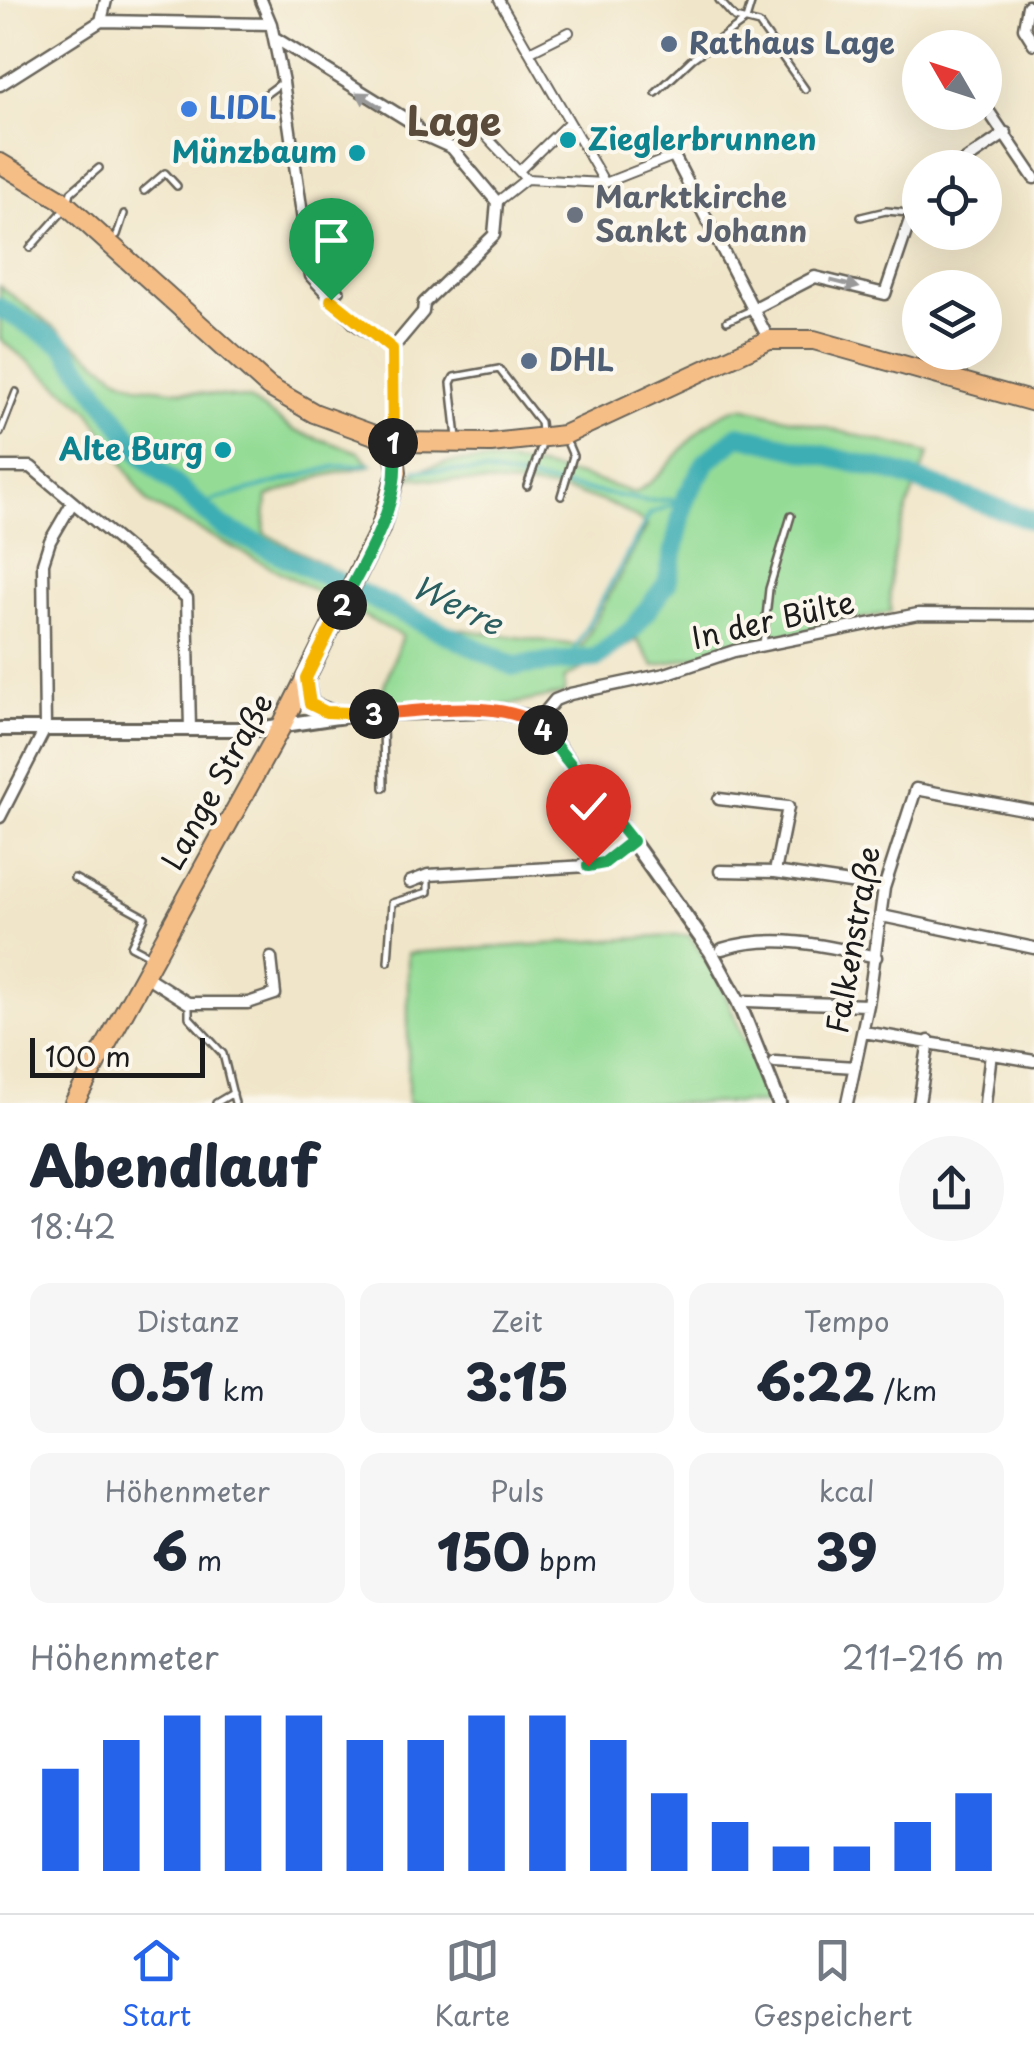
<!DOCTYPE html>
<html lang="de">
<head>
<meta charset="utf-8">
<style>
	:root { --surface:#fff; --page:#f6f6f7; --text:#1f2937; --muted:#747a83; --line:#e0e1e3; --accent:#2563eb }
	body { margin:0; font-family:"Playpen Sans",sans-serif; background:var(--page); color:var(--text); height:100vh; display:flex; flex-direction:column; font-size:38px; white-space:nowrap }
	* { box-sizing:border-box; margin:0 }
	p { font-size:32px; color:var(--muted) }
	.icon { flex:none; width:55px; height:55px; fill:none; stroke:currentColor; stroke-width:2; stroke-linecap:round; stroke-linejoin:round }
	.map { position:relative; height:1103px; overflow:hidden }
	.drawer { display:flex; flex-direction:column; background:var(--surface); flex:1 }
	.drawer>* { flex:none }
	.needle { width:65px; rotate:309deg }
	.tools { position:absolute; left:902px; top:30px; display:grid; gap:20px }
	.tools a { display:grid; place-items:center; width:100px; height:100px; border-radius:50%; background:var(--surface); box-shadow:0 10px 40px #0002; font-size:50px }
	.scale { position:absolute; left:30px; bottom:25px; width:175px; box-sizing:border-box; padding-left:10px; border:5px solid #1c1c1c; border-top:0; font-size:28px; line-height:35px; white-space:nowrap; color:#1c1c1c; -webkit-text-stroke:8px #fbf7ec; paint-order:stroke }
	.pin { position:absolute; display:grid; place-items:center; width:85px; height:85px; color:#fff; margin:-102px -42px; border-radius:50% 50% 50% 0; rotate:-45deg; box-shadow:0 0 10px #0007 }
	.pin .icon { rotate:45deg }
	.km { position:absolute; width:50px; height:50px; margin:-25px; border-radius:50%; background:#222; color:#fff; font-size:28px; line-height:50px; text-align:center }
	.round { display:grid; place-items:center; flex:none; width:105px; height:105px; border-radius:52px; background:var(--page) }
	.headline { display:flex; align-items:center; justify-content:space-between; height:170px; padding:0 30px }
	h1 { font-size:55px; font-weight:800; line-height:75px }
	.figures { display:grid; grid-template-columns:repeat(3,1fr); gap:15px; height:170px; padding:10px 30px }
	.figures div { display:grid; align-content:center; border-radius:20px; background:var(--page); text-align:center }
	.figures b { font-size:50px; font-weight:800 }
	.figures small { font-size:28px; font-weight:400 }
	.figures p { font-size:28px }
	.chart { height:280px; padding:20px 30px }
	.chart p { display:flex; justify-content:space-between }
	.chart svg { width:100%; height:180px; margin-top:10px; stroke:var(--accent); stroke-width:6 }
	.dock { display:flex; justify-content:space-around; align-items:center; height:140px; border-top:2px solid var(--line); background:var(--surface); font-size:28px; color:var(--muted) }
	.dock a { display:grid; justify-items:center; gap:5px }
	.dock .selected { color:var(--accent) }
	.map>svg:first-child { display:block }
	.grass { fill:#94dc96; stroke:#587c59; stroke-width:2.5 }
	.lines { fill:none; stroke-linecap:round; stroke-linejoin:round }
	.stream { stroke:#3caeb4; stroke-width:4 }
	.river { stroke:#3caeb4; stroke-width:20 }
	.service-casing { stroke:#666258; stroke-width:10 }
	.pedestrian-casing { stroke:#666258; stroke-width:12 }
	.minor-casing { stroke:#666258; stroke-width:15 }
	.tertiary-casing { stroke:#666258; stroke-width:18 }
	.primary-casing { stroke:#666258; stroke-width:22 }
	.service { stroke:#fff; stroke-width:5 }
	.pedestrian { stroke:#fff; stroke-width:8 }
	.minor { stroke:#fff; stroke-width:10 }
	.tertiary { stroke:#fff; stroke-width:12 }
	.primary { stroke:#f6be87; stroke-width:18 }
	.oneway { fill:#999 }
	.split-1-casing { stroke:#fff; stroke-width:20 }
	.split-2-casing { stroke:#fff; stroke-width:20 }
	.split-3-casing { stroke:#fff; stroke-width:20 }
	.split-4-casing { stroke:#fff; stroke-width:20 }
	.split-5-casing { stroke:#fff; stroke-width:20 }
	.split-1 { stroke:#f5b400; stroke-width:12 }
	.split-2 { stroke:#22a559; stroke-width:12 }
	.split-3 { stroke:#f5b400; stroke-width:12 }
	.split-4 { stroke:#f0652b; stroke-width:12 }
	.split-5 { stroke:#22a559; stroke-width:12 }
	.service-dot { fill:#5c6f8a; stroke:#fbf7ec; stroke-width:4 }
	.shop-dot { fill:#3f7fe0; stroke:#fbf7ec; stroke-width:4 }
	.culture-dot { fill:#0f9aa8; stroke:#fbf7ec; stroke-width:4 }
	.worship-dot { fill:#6b7280; stroke:#fbf7ec; stroke-width:4 }
	.labels { text-anchor:middle; stroke-width:8; stroke-linejoin:round; paint-order:stroke }
	.service-label { font-size:30px; font-weight:bold; fill:#4e5e75; stroke:#fbf7ec; text-anchor:start }
	.shop-label { font-size:30px; font-weight:bold; fill:#366cbe; stroke:#fbf7ec; text-anchor:start }
	.culture-label { font-size:30px; font-weight:bold; fill:#0d838f; stroke:#fbf7ec; text-anchor:end }
	.worship-label { font-size:30px; font-weight:bold; fill:#5b616d; stroke:#fbf7ec; text-anchor:start }
	.street-label { font-size:30px; fill:#1c1c1c; stroke:#fbf7ec }
	.water-label { font-size:32px; font-style:italic; fill:#2a5e60; stroke:#fbf7ec }
	.district-label { font-size:40px; font-weight:bold; fill:#5a4b3b; stroke:#fbf7ec }
</style>
</head>
<body>
<div class="map">
<svg width="1034" height="1103" viewBox="0 0 1034 1103">
	<rect width="100%" height="100%" fill="#fbf7ec"/>
	<filter id="ink" filterUnits="userSpaceOnUse"><feTurbulence type="fractalNoise" baseFrequency=".01" numOctaves="2"/><feDisplacementMap in="SourceGraphic" scale="20" xChannelSelector="R" yChannelSelector="G"/><feConvolveMatrix kernelMatrix="1 2 1 2 8 2 1 2 1" color-interpolation-filters="sRGB"/></filter>
	<filter id="wash" filterUnits="userSpaceOnUse"><feTurbulence type="fractalNoise" baseFrequency=".0048" numOctaves="4" result="noise"/><feDisplacementMap in="SourceGraphic" scale="40" xChannelSelector="R" yChannelSelector="G"/><feGaussianBlur stdDeviation="2.25" result="paint"/><feColorMatrix in="noise" values="0 0 0 0 0 0 0 0 0 0 0 0 0 0 0 0 0 1.4 0 .05"/><feComposite in="paint" operator="in"/></filter>
	<g filter="url(#wash)">
		<rect width="100%" height="100%" fill="#f0e5c8"/>
		<path class="grass" d="M 0,286 L 118,377 L 139,386 L 249,399 L 295,431 L 359,452 L 372,465 L 319,477 L 267,497 L 264,533 L 443,627 L 582,646 L 647,526 C 589,477 479,486 407,477 C 463,442 575,472 634,493 C 678,471 690,418 742,407 L 929,453 C 909,499 884,562 891,612 L 654,666 L 637,640 L 565,678 L 564,694 L 503,706 L 375,711 L 402,636 L 148,503 L 88,409 L 0,339 Z
			M 689,935 L 717,975 L 771,1103 L 408,1103 L 408,953 Z"/>
		<g class="lines">
			<path class="stream" d="M 416,470 L 485,472 L 647,501 L 685,499
				M 199,510 L 214,500 L 334,467 L 371,464
				M 568,661 L 650,514 L 680,501"/>
			<path class="river" d="M 0,308 L 63,345 L 144,457 L 223,527 L 513,666 L 596,658 L 633,629 L 667,583 L 685,499 L 706,462 L 739,435 L 897,473 L 1034,521"/>
		</g>
	</g>
	<g filter="url(#ink)">
		<g class="lines">
			<g class="service-casing">
				<path id="service" d="M 719,0 L 735,18 L 759,24 L 805,89
					M 656,93 L 692,59 L 746,20 L 752,0
					M 258,100 L 281,83
					M 144,191 L 165,173 L 177,186
					M 69,200 L 71,192 L 99,168
					M 861,217 L 886,211 L 909,213
					M 117,235 L 124,214
					M 30,248 L 65,209
					M 329,293 L 341,291
					M 727,321 L 751,310
					M 0,433 L 16,392
					M 457,438 L 451,383 L 454,377 L 499,369 L 540,422 L 541,431
					M 527,486 L 543,442
					M 561,496 L 573,456 L 565,437
					M 763,645 L 769,589 L 791,516
					M 383,717 L 384,788
					M 74,878 L 145,917 L 131,946 L 150,956
					M 388,962 L 392,903 L 428,892 L 428,877
					M 189,1006 L 189,1017 L 223,1054 L 235,1103
					M 216,1103 L 233,1093"/>
			</g>
			<g class="pedestrian-casing">
				<path id="pedestrian" d="M 499,0 L 605,183
					M 529,52 L 569,32
					M 452,148 L 472,132 L 482,132 L 526,179
					M 519,171 L 568,123
					M 497,202 L 526,179 L 605,183 L 674,156"/>
			</g>
			<g class="minor-casing">
				<path id="minor" d="M 261,0 L 271,24 L 283,82 L 311,276 L 354,323 L 392,349
					M 1034,7 L 1028,6 L 1024,28 L 1034,44
					M 101,21 L 106,0
					M 275,38 L 414,124 L 421,134 L 452,148 L 497,202 L 494,235 L 424,303 L 423,312 L 392,349 L 393,442
					M 944,43 L 947,48
					M 0,85 L 101,21 L 271,24
					M 985,106 L 1034,178
					M 674,156 L 769,340
					M 954,168 L 1006,133
					M 755,308 L 815,277 L 885,294 L 920,190
					M 0,467 L 31,467 L 187,598 L 190,729
					M 536,723 L 555,700 L 570,694 L 665,674 L 734,651 L 918,614 L 1034,615
					M 719,799 L 788,807 L 775,872
					M 0,817 L 45,729 L 43,563 L 50,541 L 71,505
					M 720,871 L 775,872 L 884,888
					M 410,882 L 428,875 L 588,866 L 604,863 L 632,841
					M 882,916 L 1034,948
					M 722,949 C 773,933 825,945 876,957
					M 144,975 L 188,1003 L 248,1003 L 275,994 L 271,958
					M 747,1001 L 868,1005
					M 864,1032 L 1034,1061
					M 775,1062 L 855,1067
					M 847,1103 L 868,1005 L 884,888 L 916,789 L 1034,811
					M 919,1103 L 929,1041
					M 985,1103 L 991,1053"/>
			</g>
			<g class="tertiary-casing">
				<path id="tertiary" d="M 306,678 L 311,704 L 334,713
					M 0,729 L 258,729 L 357,714 L 492,710 L 528,717 L 549,736 L 632,841 L 711,952 L 738,1001 L 779,1103"/>
			</g>
			<g class="primary-casing">
				<path id="primary" d="M 0,163 L 60,199 L 269,387 L 314,413 L 393,442 L 491,443 L 564,435 L 769,340 L 814,340 L 1034,402
					M 74,1103 L 281,727 L 380,529 L 397,472 L 393,442"/>
			</g>
			<use href="#service" class="service"/>
			<use href="#pedestrian" class="pedestrian"/>
			<use href="#minor" class="minor"/>
			<use href="#tertiary" class="tertiary"/>
			<use href="#primary" class="primary"/>
		</g>
		<defs><path id="oneway-solid" d="M-6-.8H1V-3.2L6.5 0L1 3.2V.8H-6Z" transform="scale(2.5)"/></defs>
		<g class="oneway">
			<use href="#oneway-solid" transform="translate(369 100) rotate(-148)"/>
			<use href="#oneway-solid" transform="translate(845 284) rotate(14)"/>
		</g>
	</g>
	<g class="lines" filter="url(#ink)">
		<g class="split-1-casing">
			<path id="split-1" d="M 331,300 L 392,349 L 393,443"/>
		</g>
		<g class="split-2-casing">
			<path id="split-2" d="M 342,605 C 367,556 405,499 393,443"/>
		</g>
		<g class="split-3-casing">
			<path id="split-3" d="M 342,605 L 306,678 L 310,704 L 326,712 L 374,714"/>
		</g>
		<g class="split-4-casing">
			<path id="split-4" d="M 374,714 C 420,712 510,696 543,730"/>
		</g>
		<g class="split-5-casing">
			<path id="split-5" d="M 543,730 L 632,841 L 604,863 L 588,866"/>
		</g>
		<use href="#split-1" class="split-1"/>
		<use href="#split-2" class="split-2"/>
		<use href="#split-3" class="split-3"/>
		<use href="#split-4" class="split-4"/>
		<use href="#split-5" class="split-5"/>
	</g>
	<g class="service-dot">
		<circle cx="669" cy="44" r="10"/>
		<circle cx="529" cy="361" r="10"/>
	</g>
	<circle class="shop-dot" cx="189" cy="109" r="10"/>
	<g class="culture-dot">
		<circle cx="568" cy="140" r="10"/>
		<circle cx="357" cy="153" r="10"/>
		<circle cx="223" cy="450" r="10"/>
	</g>
	<circle class="worship-dot" cx="575" cy="215" r="10"/>
	<g class="labels">
		<g class="service-label">
			<text x="689" y="54">Rathaus Lage</text>
			<text x="549" y="371">DHL</text>
		</g>
		<g class="shop-label">
			<text x="209" y="119">LIDL</text>
		</g>
		<g class="culture-label">
			<text x="588" y="150" text-anchor="start">Zieglerbrunnen</text>
			<text x="337" y="163">Münzbaum</text>
			<text x="203" y="460">Alte Burg</text>
		</g>
		<g class="worship-label">
			<text x="595" y="208">Marktkirche<tspan x="595" dy="34">Sankt Johann</tspan></text>
		</g>
		<g class="street-label">
			<text transform="translate(773 621) rotate(-13)" y="10">In der Bülte</text>
			<text transform="translate(218 782) rotate(-61)" y="10">Lange Straße</text>
			<text transform="translate(854 940) rotate(-80)" y="10">Falkenstraße</text>
		</g>
		<g class="water-label">
			<text transform="translate(457 606) rotate(26)" y="11">Werre</text>
		</g>
		<g class="district-label">
			<text x="454" y="136">Lage</text>
		</g>
	</g>
</svg>
<div class="tools">
<a><svg class="needle" viewBox="-14 -14 28 28"><path d="M0-13l5 13h-10z" fill="#e53935"/><path d="M0 13l5-13h-10z" fill="#747a83"/></svg></a>
<a><svg class="icon" aria-label="locate" viewBox="0 0 24 24"><circle cx="12" cy="12" r="6"/><path d="M12 2v4M12 18v4M2 12h4M18 12h4"/></svg></a>
<a><svg class="icon" aria-label="layers" viewBox="0 0 24 24"><path d="M12 4l9 5-9 5-9-5zM3 14l9 5 9-5"/></svg></a>
</div>
<div class="scale">100 m</div>
<div class="pin" style="left:331px;top:300px;background:#1e9e55"><svg class="icon" aria-label="arrive" viewBox="0 0 24 24"><path d="M6 21V4h12l-3 4 3 4H6"/></svg></div>
<div class="pin" style="left:588px;top:866px;background:#d93025"><svg class="icon" aria-label="check" viewBox="0 0 24 24"><path d="M5 12l5 5 9-10"/></svg></div>
<b class="km" style="left:393px;top:443px">1</b>
<b class="km" style="left:342px;top:605px">2</b>
<b class="km" style="left:374px;top:714px">3</b>
<b class="km" style="left:543px;top:730px">4</b>
</div>
<section class="drawer">
<div class="headline"><div><h1>Abendlauf</h1><p>18:42</p></div><a class="round"><svg class="icon" aria-label="share" viewBox="0 0 24 24"><path d="M12 15V3M7 8l5-5 5 5M5 13v7h14v-7"/></svg></a></div>
<div class="figures">
<div><p>Distanz</p><b>0.51<small> km</small></b></div>
<div><p>Zeit</p><b>3:15</b></div>
<div><p>Tempo</p><b>6:22<small> /km</small></b></div>
</div>
<div class="figures">
<div><p>Höhenmeter</p><b>6<small> m</small></b></div>
<div><p>Puls</p><b>150<small> bpm</small></b></div>
<div><p>kcal</p><b>39</b></div>
</div>
<div class="chart"><p><span>Höhenmeter</span>211–216 m</p>
<svg viewBox="0 0 160 44" preserveAspectRatio="none"><path d="M5 44V19M15 44V12M25 44V6M35 44V6M45 44V6M55 44V12M65 44V12M75 44V6M85 44V6M95 44V12M105 44V25M115 44V32M125 44V38M135 44V38M145 44V32M155 44V25"/></svg>
</div>
</section>
<nav class="dock">
<a class="selected"><svg class="icon" aria-label="home" viewBox="0 0 24 24"><path d="M3 11l9-7 9 7M6 9v11h12V9"/></svg>Start</a>
<a><svg class="icon" aria-label="map" viewBox="0 0 24 24"><path d="M3 6l6-2 6 2 6-2v14l-6 2-6-2-6 2zM9 4v14M15 6v14"/></svg>Karte</a>
<a><svg class="icon" aria-label="saved" viewBox="0 0 24 24"><path d="M7 4h10v16l-5-4-5 4z"/></svg>Gespeichert</a>
</nav>
</body>
</html>
